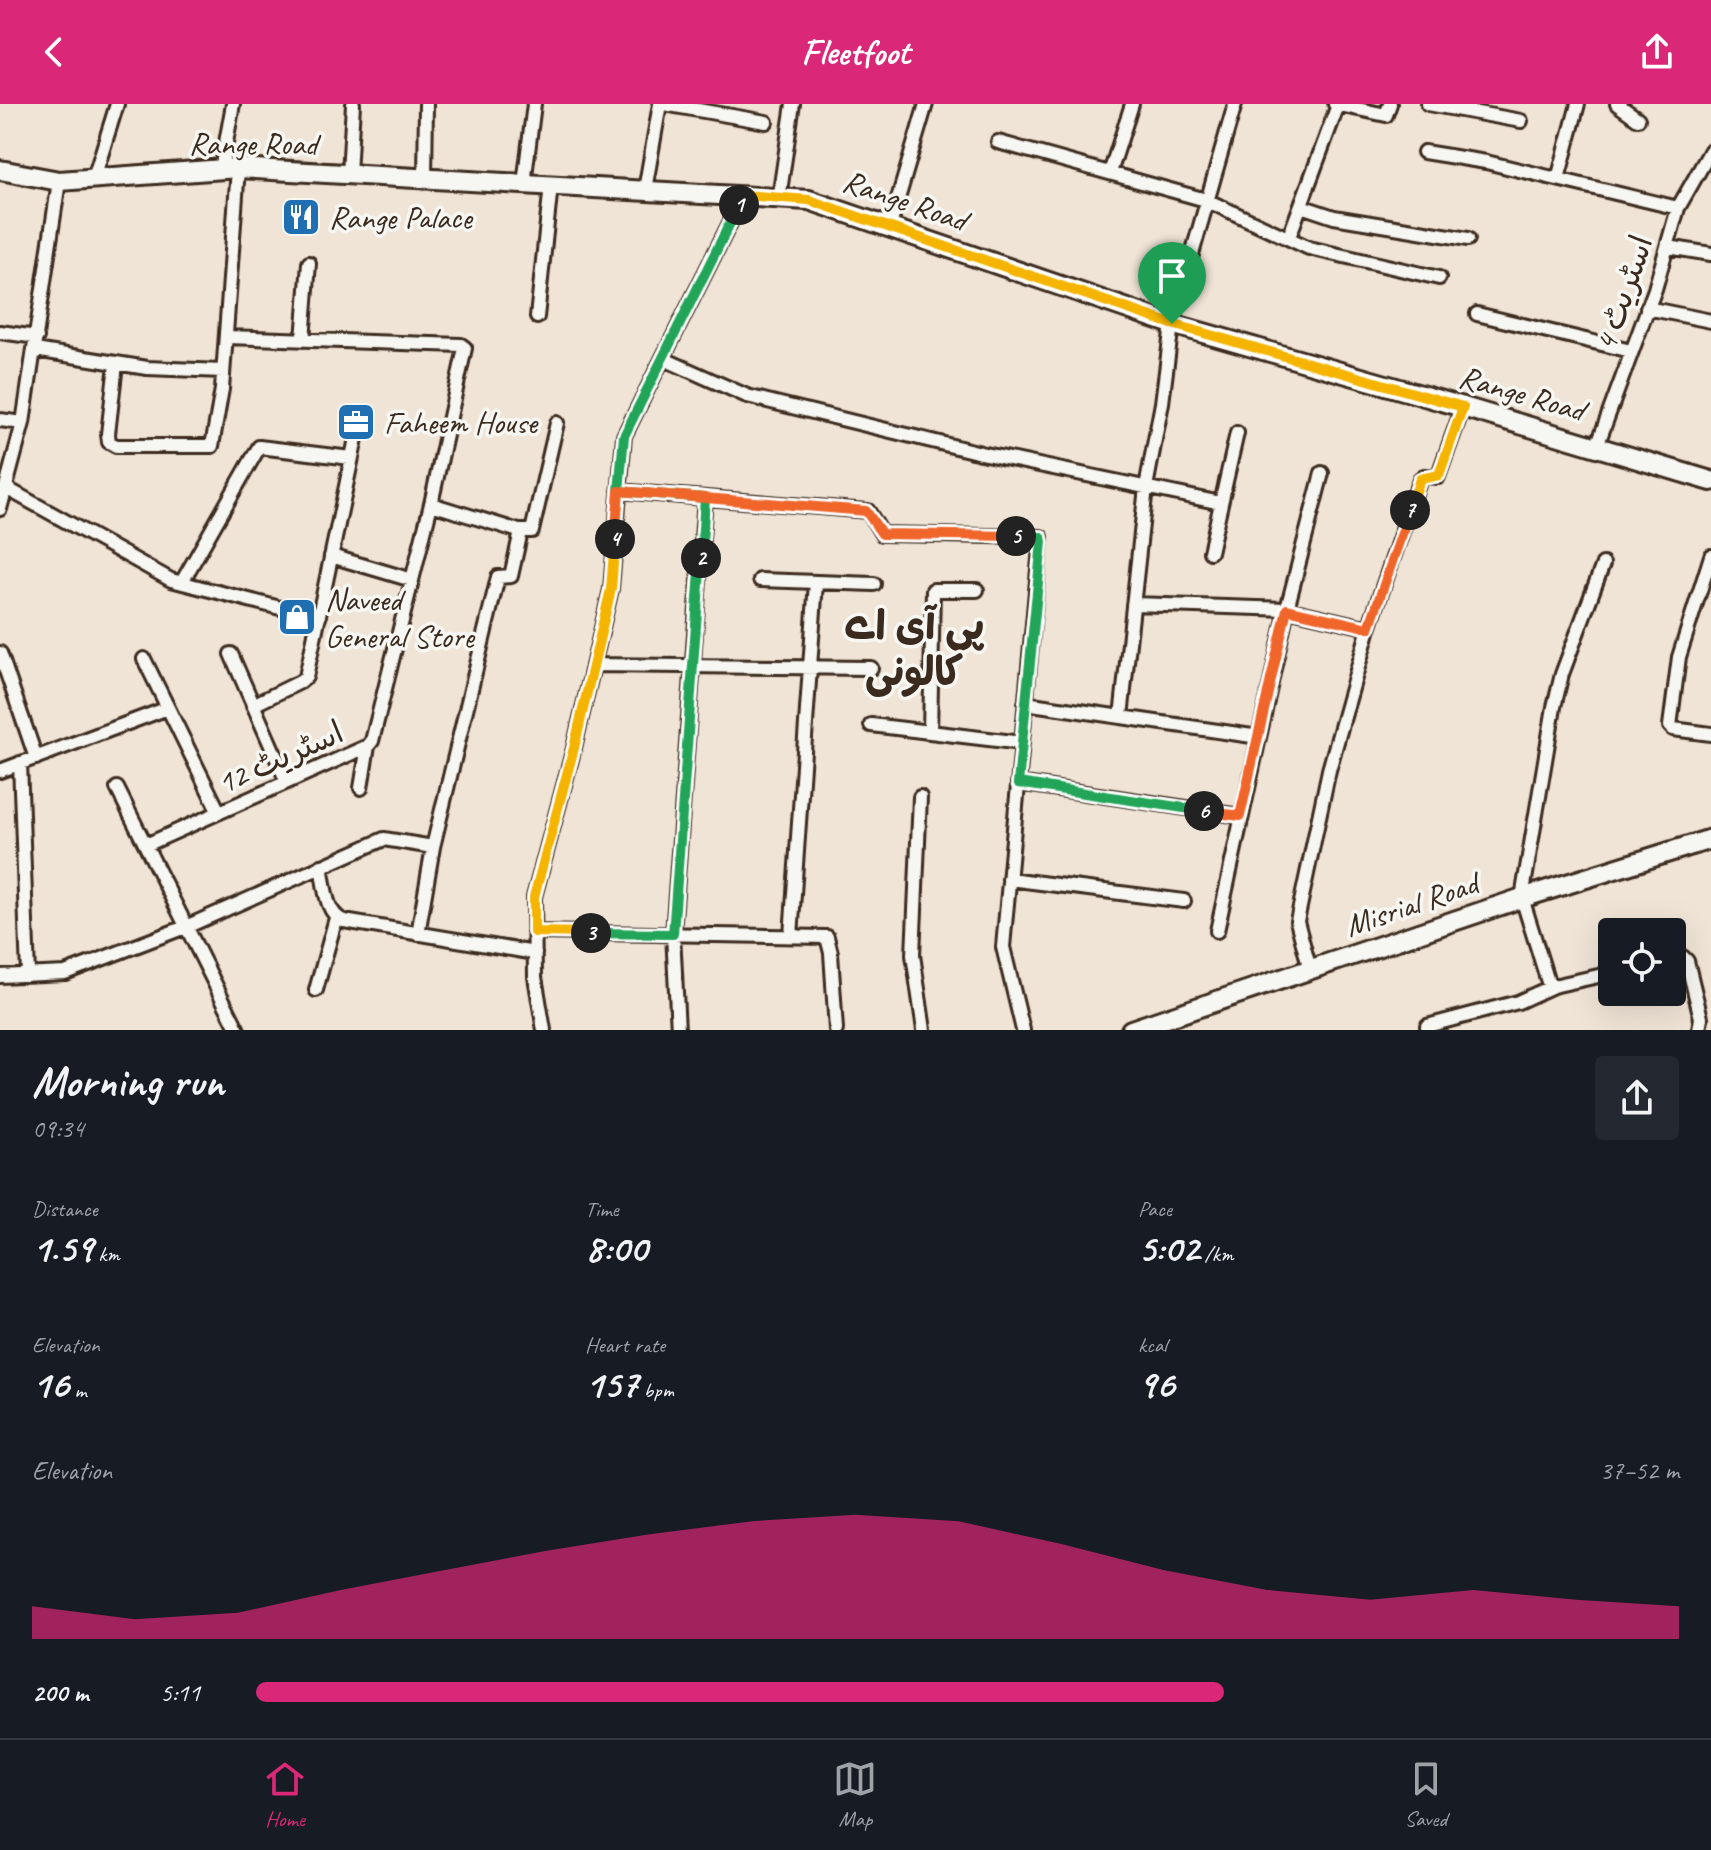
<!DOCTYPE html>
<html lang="en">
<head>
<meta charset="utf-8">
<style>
	:root { --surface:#171b24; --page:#242831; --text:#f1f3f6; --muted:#9ea1a6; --line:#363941; --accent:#db2777 }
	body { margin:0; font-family:Caveat,"Playpen Sans Arabic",sans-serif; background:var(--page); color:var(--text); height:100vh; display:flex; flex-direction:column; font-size:30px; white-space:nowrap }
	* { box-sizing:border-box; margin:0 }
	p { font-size:26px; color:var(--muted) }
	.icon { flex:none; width:44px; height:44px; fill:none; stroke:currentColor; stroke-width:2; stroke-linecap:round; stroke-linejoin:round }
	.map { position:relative; height:926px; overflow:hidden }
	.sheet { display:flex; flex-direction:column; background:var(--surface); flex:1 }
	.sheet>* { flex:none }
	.fabs { position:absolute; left:1598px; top:814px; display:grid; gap:16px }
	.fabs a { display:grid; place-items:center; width:88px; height:88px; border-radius:8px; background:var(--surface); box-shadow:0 8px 32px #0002; font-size:40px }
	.pin { position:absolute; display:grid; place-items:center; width:68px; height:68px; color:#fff; margin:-82px -34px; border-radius:50% 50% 50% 0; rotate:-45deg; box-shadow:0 0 8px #0007 }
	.pin .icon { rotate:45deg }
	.km { position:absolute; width:40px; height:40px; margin:-20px; border-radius:50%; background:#222; color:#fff; font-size:22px; line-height:40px; text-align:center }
	.round { display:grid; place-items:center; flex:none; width:84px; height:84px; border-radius:8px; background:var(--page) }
	.headline { display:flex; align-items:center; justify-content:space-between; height:136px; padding:0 32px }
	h1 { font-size:44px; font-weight:600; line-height:60px }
	.figures { display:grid; grid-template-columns:repeat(3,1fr); gap:12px; height:136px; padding:8px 32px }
	.figures div { display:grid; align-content:center }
	.figures b { font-size:40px; font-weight:600 }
	.figures small { font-size:22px; font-weight:400 }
	.figures p { font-size:22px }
	.chart { height:224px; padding:16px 32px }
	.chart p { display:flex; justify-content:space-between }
	.chart svg { width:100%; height:144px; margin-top:8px; fill:var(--accent); opacity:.7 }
	ul { padding:0 32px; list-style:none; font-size:26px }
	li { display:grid; grid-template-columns:128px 96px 1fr; align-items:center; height:60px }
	li i { height:20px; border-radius:10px; background:var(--accent) }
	header { display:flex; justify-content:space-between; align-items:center; height:104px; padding:0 32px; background:var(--accent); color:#fff; font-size:36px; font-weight:600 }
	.menu { display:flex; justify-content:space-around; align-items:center; height:112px; border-top:2px solid var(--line); background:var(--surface); font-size:22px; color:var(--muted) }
	.menu a { display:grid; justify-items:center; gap:4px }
	.menu .active { color:var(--accent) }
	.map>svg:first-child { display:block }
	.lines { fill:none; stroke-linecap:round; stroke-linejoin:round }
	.street-casing { stroke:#3b2a1e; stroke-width:18 }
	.secondary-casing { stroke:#3b2a1e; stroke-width:24 }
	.street { stroke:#f6f6f2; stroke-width:12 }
	.secondary { stroke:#f6f6f2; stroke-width:18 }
	.split-1-casing { stroke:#fff; stroke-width:16 }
	.split-2-casing { stroke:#fff; stroke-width:16 }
	.split-3-casing { stroke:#fff; stroke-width:16 }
	.split-4-casing { stroke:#fff; stroke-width:16 }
	.split-5-casing { stroke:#fff; stroke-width:16 }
	.split-6-casing { stroke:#fff; stroke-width:16 }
	.split-7-casing { stroke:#fff; stroke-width:16 }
	.split-8-casing { stroke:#fff; stroke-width:16 }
	.split-1 { stroke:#f5b400; stroke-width:10 }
	.split-2 { stroke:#22a559; stroke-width:10 }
	.split-3 { stroke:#22a559; stroke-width:10 }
	.split-4 { stroke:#f5b400; stroke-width:10 }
	.split-5 { stroke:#f0652b; stroke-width:10 }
	.split-6 { stroke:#22a559; stroke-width:10 }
	.split-7 { stroke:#f0652b; stroke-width:10 }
	.split-8 { stroke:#f5b400; stroke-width:10 }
	.labels { text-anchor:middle; stroke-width:7; stroke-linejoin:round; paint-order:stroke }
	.street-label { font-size:32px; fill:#3b2a1e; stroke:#f6f6f2 }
	.poi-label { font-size:32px; fill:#3b2a1e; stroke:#f6f6f2; text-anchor:start }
	.district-label { font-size:40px; font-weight:bold; fill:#3b2a1e; stroke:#f6f6f2 }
</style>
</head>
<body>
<header><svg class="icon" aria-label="back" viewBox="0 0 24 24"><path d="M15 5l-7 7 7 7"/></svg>Fleetfoot<svg class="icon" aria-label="share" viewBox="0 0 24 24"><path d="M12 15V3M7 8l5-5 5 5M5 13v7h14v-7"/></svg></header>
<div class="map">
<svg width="1711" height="926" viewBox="0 0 1711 926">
	<rect width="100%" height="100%" fill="#f0e4d6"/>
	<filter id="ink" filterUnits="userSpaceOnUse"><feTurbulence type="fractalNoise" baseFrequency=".0125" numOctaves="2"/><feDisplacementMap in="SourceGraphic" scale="16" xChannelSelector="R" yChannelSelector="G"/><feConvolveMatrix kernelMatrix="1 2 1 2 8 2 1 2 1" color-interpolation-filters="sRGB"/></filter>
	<g filter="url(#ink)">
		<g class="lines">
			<g class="street-casing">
				<path id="street" d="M 664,0 L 766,18
					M 1335,0 L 1386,11 L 1390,0
					M 1428,0 L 1521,17
					M 1617,0 L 1638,15
					M 998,38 L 1206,96 L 1309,144 L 1439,174
					M 1424,48 L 1486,58 L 1678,104
					M 221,66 L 233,0
					M 1110,69 L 1132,0
					M 349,70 L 353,0
					M 94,74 L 117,0
					M 425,74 L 426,0
					M 1558,75 L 1578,0
					M 524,80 L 534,0
					M 645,86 L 660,0
					M 779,94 L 793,0
					M 1301,102 L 1334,113 L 1468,135
					M 890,122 L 926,0
					M 1289,133 L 1338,1
					M 1668,143 L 1711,150
					M 1647,204 L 1711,217
					M 1477,210 L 1631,247
					M 537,213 L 551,81
					M 0,228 L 37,233
					M 303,236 L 309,159
					M 35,246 L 147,264 L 223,267
					M 664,255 L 747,292 L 981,349 L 1221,399
					M 116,260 L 108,330 L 109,338 L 116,342 L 212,342 L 222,285 L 238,64
					M 0,316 L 23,319
					M 1597,342 L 1655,185 L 1678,104 L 1711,46
					M 6,384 L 171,476 L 319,514
					M 619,387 L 868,407 L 882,430 L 1041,433 L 1003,843 L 1023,926
					M 431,400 L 519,427 L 532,427 L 557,319
					M 0,405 L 23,319 L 59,77
					M 1210,448 L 1237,329
					M 331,452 L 412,476
					M 1711,452 L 1679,553 L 1670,622 L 1673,625 L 1711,630
					M 760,476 L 874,480
					M 182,478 L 259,343 L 351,354
					M 1133,500 L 1287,505 L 1369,524
					M 0,549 L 36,654
					M 231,550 L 287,678
					M 144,555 L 219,708
					M 593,561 L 871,564
					M 1025,599 L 1259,633
					M 253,601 L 300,578 L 306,573 L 359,320
					M 1121,613 L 1146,383 L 1162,299 L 1172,220 L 1235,0
					M 871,621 L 1022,639
					M 930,628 L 933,486 L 977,486
					M 20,659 L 28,871
					M 0,667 L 168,604
					M 1018,679 L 1240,712
					M 117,684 L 238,926
					M 361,684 L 368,642
					M 920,693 L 913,851 L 924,926
					M 146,741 L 368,642 L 372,637 L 431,400 L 465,244 L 461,241 L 226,233
					M 321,762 C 325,781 325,810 344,817 L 535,849
					M 1009,775 L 1184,797
					M 1217,827 L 1287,505 L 1322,369
					M 534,828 L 827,833 L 831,849 L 836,926
					M 418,830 L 433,743 L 498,473 L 511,472 L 520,432 L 519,427
					M 791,832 L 816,478
					M 1672,854 L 1683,853 L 1687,857 L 1701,914 L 1699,926
					M 1310,866 L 1297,817 L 1329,666 L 1369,524 L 1420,375 L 1424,372 L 1438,373 L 1463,303
					M 0,872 L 65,869 L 188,822 L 384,735 L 433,743
					M 1553,882 L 1548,878 L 1522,794 L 1554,603 L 1562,570 L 1603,460
					M 316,886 L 336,814
					M 1427,922 L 1518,898 L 1553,882 L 1612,869
					M 544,926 L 535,873 L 534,793 L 574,644 L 611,485 L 624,332 L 744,91
					M 678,926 L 673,830 L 705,394"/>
			</g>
			<g class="secondary-casing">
				<path id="secondary" d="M 0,66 L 59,77 L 238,64 L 809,96 L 1172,220 L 1463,303 L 1711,377
					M 1131,926 L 1522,794 L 1711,735"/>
			</g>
			<use href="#street" class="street"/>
			<use href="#secondary" class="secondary"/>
		</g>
	</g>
	<g class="lines" filter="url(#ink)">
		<g class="split-1-casing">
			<path id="split-1" d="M 739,101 L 744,91 L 809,96 L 1172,220"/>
		</g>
		<g class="split-2-casing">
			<path id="split-2" d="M 701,454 L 705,394 L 619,387 L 624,332 L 739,101"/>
		</g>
		<g class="split-3-casing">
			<path id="split-3" d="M 591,829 L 673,830 L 701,454"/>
		</g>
		<g class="split-4-casing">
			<path id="split-4" d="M 591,829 L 534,828 L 534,793 L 574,644 L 611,485 L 615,435"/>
		</g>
		<g class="split-5-casing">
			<path id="split-5" d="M 615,435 L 619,387 L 866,407 L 882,430 L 1016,432"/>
		</g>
		<g class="split-6-casing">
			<path id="split-6" d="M 1016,432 L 1041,433 L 1042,438 L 1018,679 L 1204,707"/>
		</g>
		<g class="split-7-casing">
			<path id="split-7" d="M 1204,707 L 1240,712 L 1287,505 L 1369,524 L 1410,406"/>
		</g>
		<g class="split-8-casing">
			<path id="split-8" d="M 1172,220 L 1463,303 L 1439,371 L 1420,375 L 1410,406"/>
		</g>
		<use href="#split-1" class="split-1"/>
		<use href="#split-2" class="split-2"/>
		<use href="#split-3" class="split-3"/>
		<use href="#split-4" class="split-4"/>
		<use href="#split-5" class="split-5"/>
		<use href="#split-6" class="split-6"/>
		<use href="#split-7" class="split-7"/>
		<use href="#split-8" class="split-8"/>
	</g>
	<defs>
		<g id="restaurant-square" transform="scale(2)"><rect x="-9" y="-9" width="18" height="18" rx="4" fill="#1f6fb2" stroke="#f6f6f2"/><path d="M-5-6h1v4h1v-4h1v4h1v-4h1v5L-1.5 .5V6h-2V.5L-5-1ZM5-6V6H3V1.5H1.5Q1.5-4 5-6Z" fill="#fff"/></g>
		<g id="office-square" transform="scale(2)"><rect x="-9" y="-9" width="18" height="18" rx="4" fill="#1f6fb2" stroke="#f6f6f2"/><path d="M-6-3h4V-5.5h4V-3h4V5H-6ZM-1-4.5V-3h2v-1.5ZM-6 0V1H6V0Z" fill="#fff"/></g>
		<g id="shop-square" transform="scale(2)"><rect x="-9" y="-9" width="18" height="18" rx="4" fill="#1f6fb2" stroke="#f6f6f2"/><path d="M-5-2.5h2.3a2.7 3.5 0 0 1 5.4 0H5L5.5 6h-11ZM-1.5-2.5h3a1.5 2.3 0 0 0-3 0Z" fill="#fff"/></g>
	</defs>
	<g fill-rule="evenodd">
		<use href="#restaurant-square" x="301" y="113"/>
		<use href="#office-square" x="356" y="318"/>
		<use href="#shop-square" x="297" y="513"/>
	</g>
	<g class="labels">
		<g class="street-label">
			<text x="253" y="50">Range Road</text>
			<text transform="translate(905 96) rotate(19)" y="11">Range Road</text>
			<text transform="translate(1623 189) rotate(-71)" y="11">اسٹریٹ 4</text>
			<text transform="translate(1522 289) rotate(16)" y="11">Range Road</text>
			<text transform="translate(280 653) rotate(-24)" y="11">اسٹریٹ 12</text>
			<text transform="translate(1411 800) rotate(-19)" y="11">Misrial Road</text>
		</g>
		<g class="poi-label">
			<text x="329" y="124">Range Palace</text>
			<text x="384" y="329">Faheem House</text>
			<text x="325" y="506">Naveed<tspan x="325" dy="37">General Store</tspan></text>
		</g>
		<g class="district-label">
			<text x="914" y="535">پی آی اے<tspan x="914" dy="46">کالونی</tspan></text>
		</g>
	</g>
</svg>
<div class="fabs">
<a><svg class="icon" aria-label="locate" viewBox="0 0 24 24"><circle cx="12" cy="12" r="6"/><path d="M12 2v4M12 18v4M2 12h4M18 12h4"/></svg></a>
</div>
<div class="pin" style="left:1172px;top:220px;background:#1e9e55"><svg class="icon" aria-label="arrive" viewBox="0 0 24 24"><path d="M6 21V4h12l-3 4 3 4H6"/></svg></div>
<b class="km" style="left:739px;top:101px">1</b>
<b class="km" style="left:701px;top:454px">2</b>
<b class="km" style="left:591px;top:829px">3</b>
<b class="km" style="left:615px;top:435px">4</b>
<b class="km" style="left:1016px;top:432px">5</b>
<b class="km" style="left:1204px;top:707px">6</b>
<b class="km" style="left:1410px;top:406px">7</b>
</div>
<section class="sheet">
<div class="headline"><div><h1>Morning run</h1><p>09:34</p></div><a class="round"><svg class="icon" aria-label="share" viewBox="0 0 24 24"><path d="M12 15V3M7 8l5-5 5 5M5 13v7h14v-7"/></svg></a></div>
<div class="figures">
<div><p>Distance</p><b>1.59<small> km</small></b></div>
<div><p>Time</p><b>8:00</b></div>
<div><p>Pace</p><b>5:02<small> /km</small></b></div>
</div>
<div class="figures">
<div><p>Elevation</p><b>16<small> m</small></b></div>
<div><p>Heart rate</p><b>157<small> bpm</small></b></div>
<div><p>kcal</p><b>96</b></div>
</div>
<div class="chart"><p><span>Elevation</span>37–52 m</p>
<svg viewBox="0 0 160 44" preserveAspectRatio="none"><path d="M0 44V34L10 38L20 36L30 29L40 23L50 17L60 12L70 8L80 6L90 8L100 15L110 23L120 29L130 32L140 29L150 32L160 34V44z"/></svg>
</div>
<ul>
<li><b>200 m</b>5:11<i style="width:68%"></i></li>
</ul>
</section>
<nav class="menu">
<a class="active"><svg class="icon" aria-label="home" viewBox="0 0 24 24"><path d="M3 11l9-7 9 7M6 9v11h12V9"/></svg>Home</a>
<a><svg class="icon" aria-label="map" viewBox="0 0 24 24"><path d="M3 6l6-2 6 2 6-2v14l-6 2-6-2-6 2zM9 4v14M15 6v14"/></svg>Map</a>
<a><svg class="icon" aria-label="saved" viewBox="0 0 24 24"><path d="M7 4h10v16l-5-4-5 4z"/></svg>Saved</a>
</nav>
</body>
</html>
